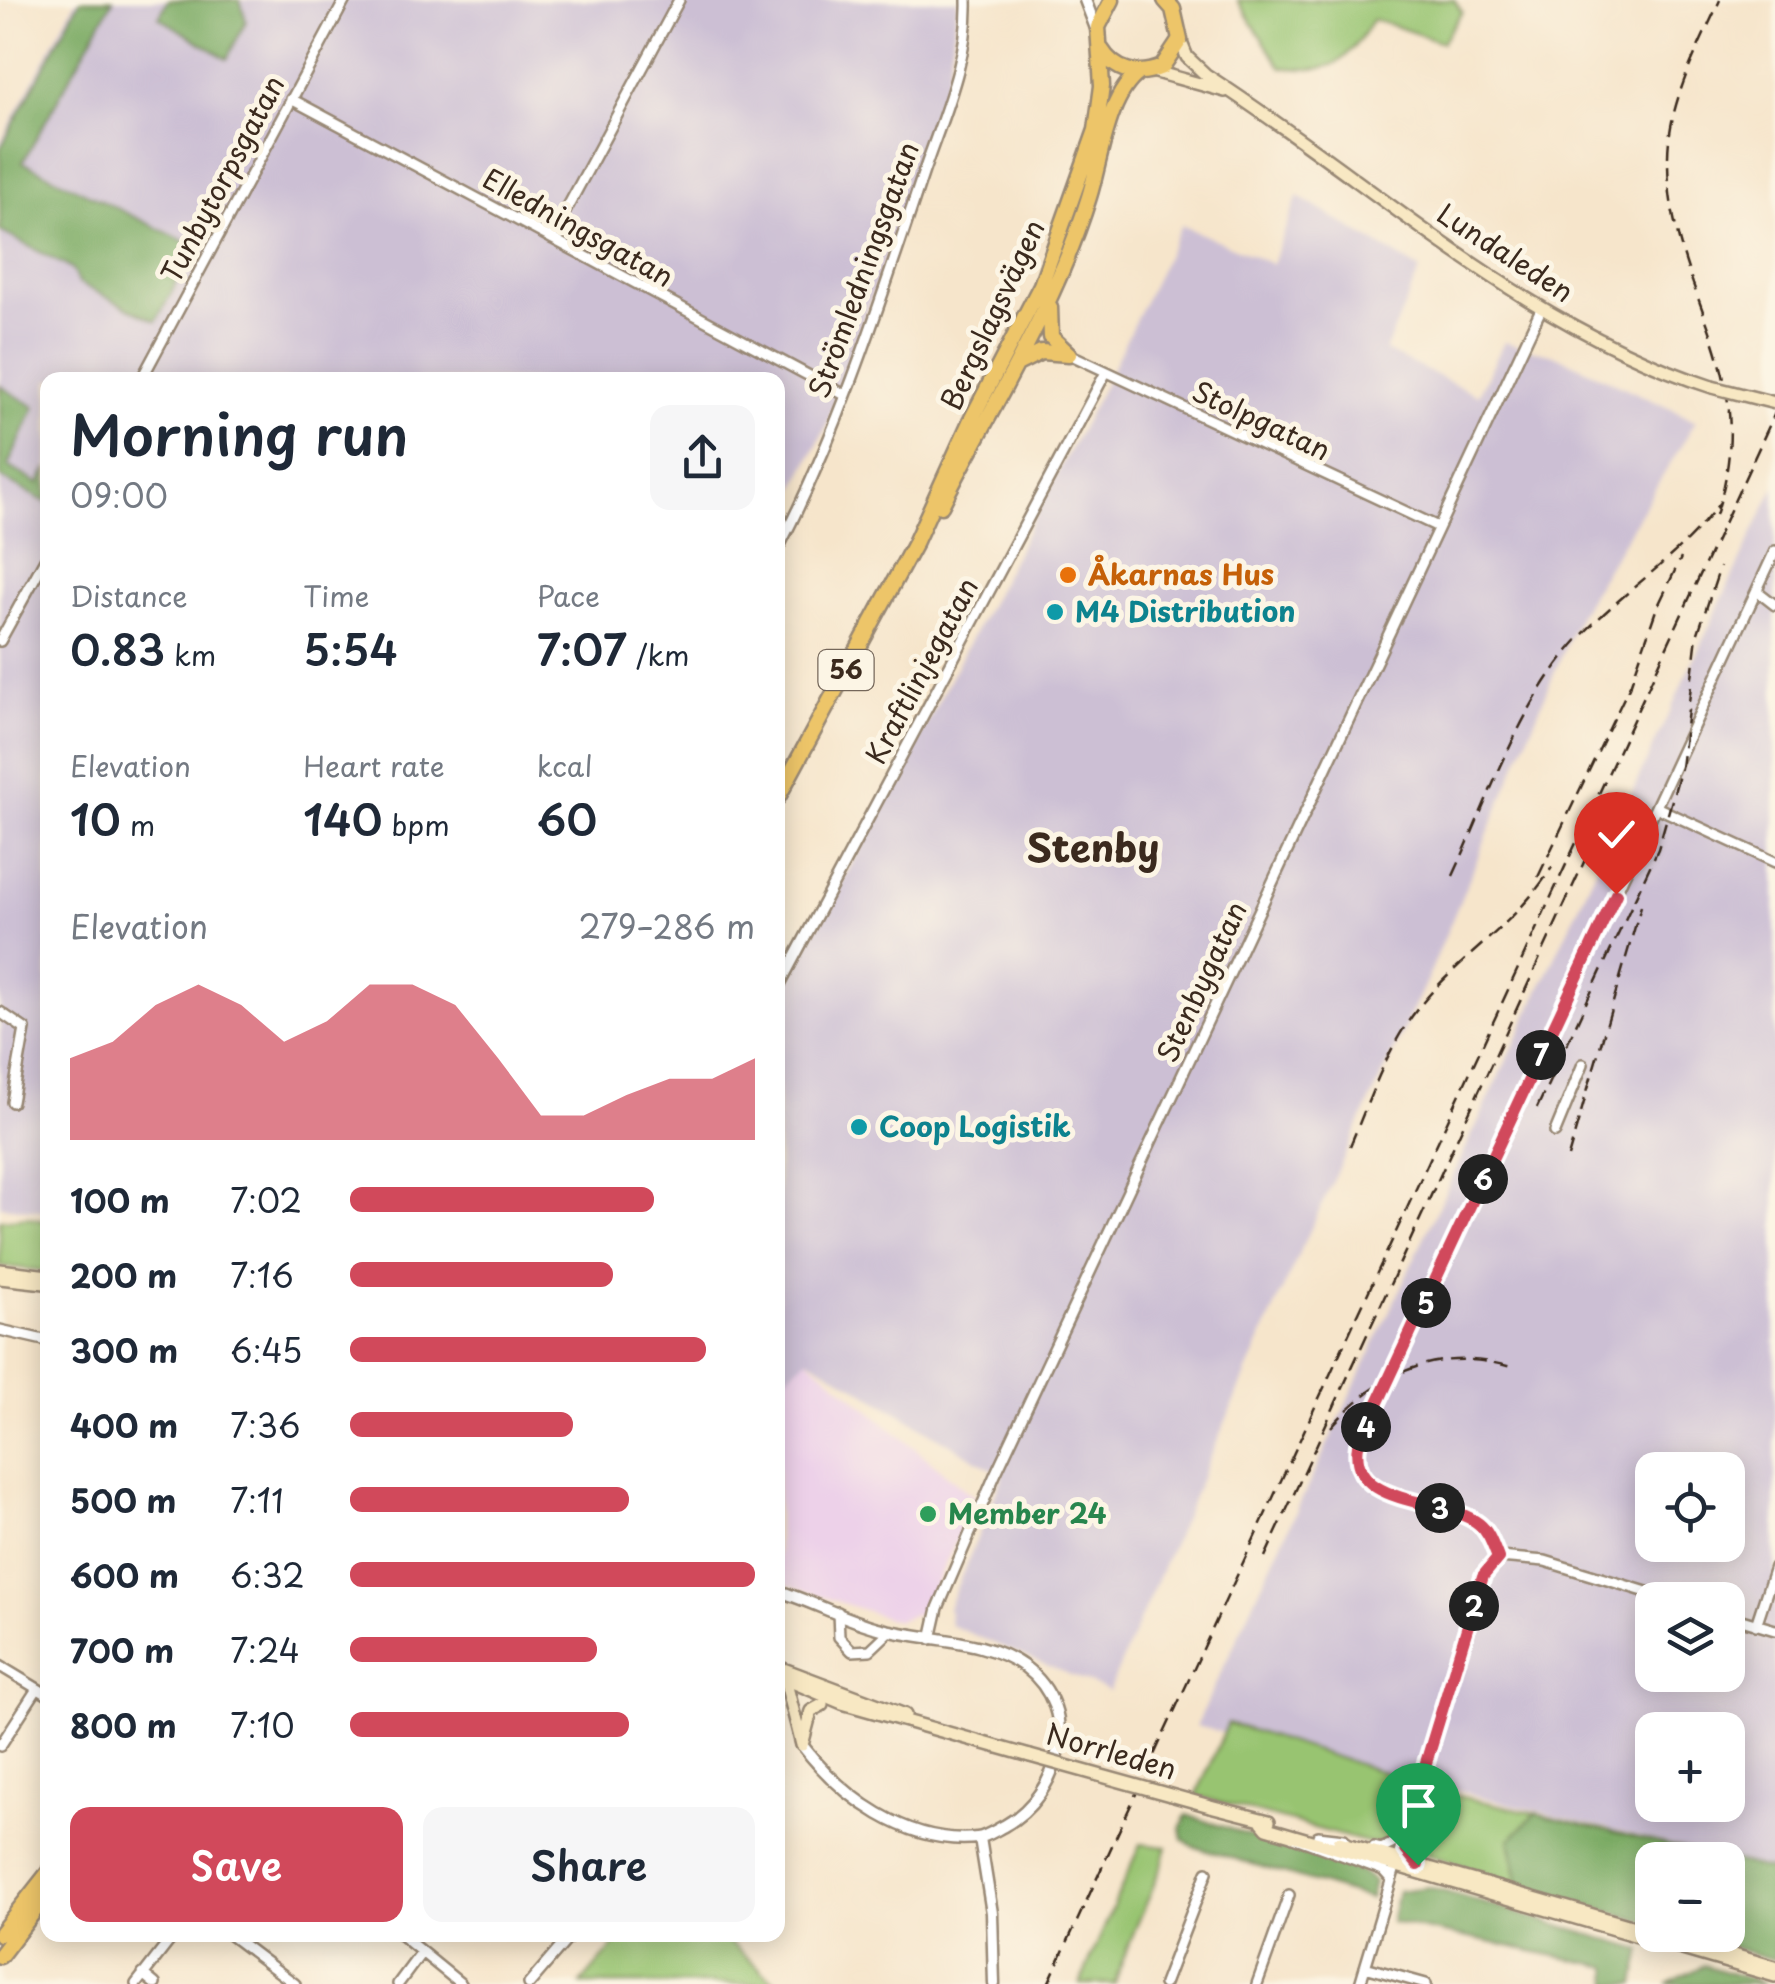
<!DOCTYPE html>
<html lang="en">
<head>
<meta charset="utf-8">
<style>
	:root { --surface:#fff; --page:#f6f6f7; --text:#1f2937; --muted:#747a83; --accent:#d1495b }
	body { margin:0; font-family:"Playpen Sans",sans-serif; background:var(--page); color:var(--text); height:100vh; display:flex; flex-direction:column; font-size:38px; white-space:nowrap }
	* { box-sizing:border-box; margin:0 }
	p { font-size:32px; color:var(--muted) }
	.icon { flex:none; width:55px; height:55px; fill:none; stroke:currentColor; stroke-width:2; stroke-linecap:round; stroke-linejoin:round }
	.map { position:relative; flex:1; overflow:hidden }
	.panel { position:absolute; left:40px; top:372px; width:745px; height:1570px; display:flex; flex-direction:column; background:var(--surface); border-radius:20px; box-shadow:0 5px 25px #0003 }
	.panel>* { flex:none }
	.tools { position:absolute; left:1635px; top:1452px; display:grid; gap:20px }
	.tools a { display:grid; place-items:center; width:110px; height:110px; border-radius:20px; background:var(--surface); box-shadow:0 5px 25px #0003; font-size:50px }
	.pin { position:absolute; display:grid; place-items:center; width:85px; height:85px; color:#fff; margin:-102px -42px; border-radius:50% 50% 50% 0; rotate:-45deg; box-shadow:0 0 10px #0007 }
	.pin .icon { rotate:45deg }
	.km { position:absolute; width:50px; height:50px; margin:-25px; border-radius:50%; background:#222; color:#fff; font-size:28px; line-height:50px; text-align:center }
	.round { display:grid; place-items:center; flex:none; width:105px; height:105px; border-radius:20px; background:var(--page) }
	.head { display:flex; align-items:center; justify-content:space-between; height:170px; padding:0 30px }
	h1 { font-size:55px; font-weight:600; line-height:75px }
	.metrics { display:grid; grid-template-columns:repeat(3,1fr); gap:15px; height:170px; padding:10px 30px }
	.metrics div { display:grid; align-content:center }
	.metrics b { font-size:42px; font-weight:600 }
	.metrics small { font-size:28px; font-weight:400 }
	.metrics p { font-size:28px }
	.chart { height:280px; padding:20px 30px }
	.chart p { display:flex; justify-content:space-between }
	.chart svg { width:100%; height:180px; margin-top:10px; fill:var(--accent); opacity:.7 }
	.action { display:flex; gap:20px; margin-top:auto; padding:20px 30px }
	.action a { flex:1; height:115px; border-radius:20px; background:var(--accent); color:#fff; font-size:40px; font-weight:600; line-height:115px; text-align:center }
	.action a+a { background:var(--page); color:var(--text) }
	ul { padding:0 30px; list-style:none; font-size:32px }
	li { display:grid; grid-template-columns:160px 120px 1fr; align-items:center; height:75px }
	li i { height:25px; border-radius:12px; background:var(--accent) }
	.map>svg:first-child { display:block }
	.built { fill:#edd1e9 }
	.industrial { fill:#ccbfd4; fill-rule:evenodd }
	.green { fill:#98c471; stroke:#6a7748; stroke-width:2.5 }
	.forest { fill:#7aaa63; stroke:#5a6a40; stroke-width:2.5 }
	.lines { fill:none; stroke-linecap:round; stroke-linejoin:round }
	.minor-casing { stroke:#988874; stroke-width:14 }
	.tertiary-casing { stroke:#988874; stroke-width:15 }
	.secondary-casing { stroke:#988874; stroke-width:16 }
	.trunk-casing { stroke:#988874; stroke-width:19 }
	.minor { stroke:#fff; stroke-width:9 }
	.tertiary { stroke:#fff; stroke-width:10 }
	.secondary { stroke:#f8e8c3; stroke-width:11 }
	.trunk { stroke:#edc569; stroke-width:14 }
	.rail { stroke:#3b2a1e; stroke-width:2.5; stroke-dasharray:15 8; stroke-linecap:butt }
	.secondary-bridge-casing { stroke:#988874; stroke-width:16; stroke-linecap:butt }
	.secondary-bridge { stroke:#f8e8c3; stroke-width:11 }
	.route-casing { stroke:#fff; stroke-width:20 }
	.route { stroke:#d1495b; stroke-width:12 }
	.food-dot { fill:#e8710a; stroke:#fcf5e5; stroke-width:4 }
	.culture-dot { fill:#0f9aa8; stroke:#fcf5e5; stroke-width:4 }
	.leisure-dot { fill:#2e9e5b; stroke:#fcf5e5; stroke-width:4 }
	.labels { text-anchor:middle; stroke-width:10; stroke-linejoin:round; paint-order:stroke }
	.shield { fill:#fcf5e5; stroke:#75675a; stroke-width:2.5 }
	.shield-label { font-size:25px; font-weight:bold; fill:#3b2a1e }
	.street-label { font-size:28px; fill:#3b2a1e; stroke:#fcf5e5 }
	.food-label { font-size:28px; font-weight:bold; fill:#c56008; stroke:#fcf5e5; text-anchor:start }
	.culture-label { font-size:28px; font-weight:bold; fill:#0d838f; stroke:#fcf5e5; text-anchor:start }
	.leisure-label { font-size:28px; font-weight:bold; fill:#27864d; stroke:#fcf5e5; text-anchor:start }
	.district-label { font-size:38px; font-weight:bold; fill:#3b2a1e; stroke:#fcf5e5 }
</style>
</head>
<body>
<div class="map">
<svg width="1775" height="1984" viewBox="0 0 1775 1984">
	<rect width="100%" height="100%" fill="#fcf5e5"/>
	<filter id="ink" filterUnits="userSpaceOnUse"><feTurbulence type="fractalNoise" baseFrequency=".01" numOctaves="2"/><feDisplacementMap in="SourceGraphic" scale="20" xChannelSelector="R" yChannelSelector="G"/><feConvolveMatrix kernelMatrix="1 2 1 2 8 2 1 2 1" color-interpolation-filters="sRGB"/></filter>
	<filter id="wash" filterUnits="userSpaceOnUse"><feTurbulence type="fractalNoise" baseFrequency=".0048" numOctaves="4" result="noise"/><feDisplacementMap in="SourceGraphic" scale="40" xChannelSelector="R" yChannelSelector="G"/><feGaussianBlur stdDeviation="2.25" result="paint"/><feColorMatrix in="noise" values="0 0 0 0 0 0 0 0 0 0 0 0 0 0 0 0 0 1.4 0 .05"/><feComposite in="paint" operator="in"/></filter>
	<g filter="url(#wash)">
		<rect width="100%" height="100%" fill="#f6e5cb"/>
		<path class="built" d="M 807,1358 L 976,1499 L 923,1611 L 897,1621 L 778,1582 L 778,1383 Z"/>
		<path class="industrial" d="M 76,0 L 958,0 L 947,81 L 827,425 L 778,521 L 778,380 L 48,380 L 47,1211 L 0,1206 L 0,143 Z
			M 1298,196 L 1420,270 L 1385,351 L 1478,395 L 1504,342 L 1558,356 L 1696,421 L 1578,616 L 1430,973 L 1286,1282 L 1109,1691 L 950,1625 L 948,1608 L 1003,1476 L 808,1358 L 778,1383 L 778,997 L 865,841 L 1110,373 L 1181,225 L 1272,264 Z
			M 1775,486 L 1775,1870 L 1196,1726 ZM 1652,1470 L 1728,1470 L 1728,1545 L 1652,1545 ZM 1652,1600 L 1728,1600 L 1728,1675 L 1652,1675 ZM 1652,1730 L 1728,1730 L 1728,1805 L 1652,1805 Z"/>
		<path class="green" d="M 1237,0 L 1454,0 L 1462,12 L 1442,42 L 1373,19 C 1344,64 1337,74 1281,67 Z
			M 28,1217 L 47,1222 L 47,1271 L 0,1266 L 0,1220 Z
			M 1228,1723 L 1411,1781 L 1395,1831 L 1385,1842 L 1369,1843 L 1196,1796 Z
			M 1430,1790 L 1536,1813 L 1510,1840 L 1519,1885 L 1417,1851 L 1414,1837 Z
			M 1140,1844 L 1167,1847 C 1154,1895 1128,1936 1115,1984 L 1080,1984 Z
			M 623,1935 L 721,1935 L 778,1984 L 581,1984 Z"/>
		<path class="forest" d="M 80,0 L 113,0 L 23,162 L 196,247 L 156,321 L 78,283 L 72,269 L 0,231 L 0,149 Z
			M 168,0 L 240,0 L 246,21 L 227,59 L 159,17 Z
			M 0,386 L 35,407 L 8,466 L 39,484 L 47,468 L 47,503 L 0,477 Z
			M 1536,1813 L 1775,1871 L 1775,1960 L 1689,1935 L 1728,1935 L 1728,1860 L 1652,1860 L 1652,1924 L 1519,1885 L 1510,1840 Z
			M 1187,1815 L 1358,1871 L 1374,1881 L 1370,1899 L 1192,1846 L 1183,1839 L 1181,1828 Z
			M 1429,1887 L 1642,1950 L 1635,1984 L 1610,1984 L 1609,1967 L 1391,1922 L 1398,1891 Z
			M 1704,1965 L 1766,1984 L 1667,1984 Z"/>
	</g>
	<g filter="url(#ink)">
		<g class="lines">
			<g class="minor-casing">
				<path id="minor" d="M 291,99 L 845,395
					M 551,238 L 679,0
					M 1069,354 L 1436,526
					M 141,380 L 345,0
					M 778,549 C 839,431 880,303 922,177 C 941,120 969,61 967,0
					M 1757,591 L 1775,605
					M 0,641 L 48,554
					M 1656,807 L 1775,862
					M 778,988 L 1105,374
					M 0,1012 L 25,1029 L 12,1102
					M 1555,1132 L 1583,1064
					M 0,1330 L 48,1341
					M 1499,1557 C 1493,1546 1489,1532 1479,1524 C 1445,1496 1349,1509 1359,1445 L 1775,551
					M 1499,1557 L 1545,1561 L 1673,1600
					M 838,1612 L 839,1637 L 852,1651 L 870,1650 L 890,1631
					M 1728,1616 L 1775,1630
					M 1756,1625 L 1775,1567
					M 931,1639 L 938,1608 L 995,1475 L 1541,309
					M 0,1666 L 48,1695
					M 0,1746 L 37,1689
					M 1318,1836 L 1344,1839
					M 1293,1837 L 1383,1870 L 1391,1879
					M 1374,1847 L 1381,1849 L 1398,1841
					M 230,1935 L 295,1984
					M 401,1935 L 461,1984
					M 1365,1967 L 1426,1984
					M 143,1974 L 155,1984
					M 136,1984 L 174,1935
					M 398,1984 L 421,1953
					M 529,1984 L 571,1935
					M 1164,1984 L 1207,1872
					M 1257,1984 L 1289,1895
					M 1360,1984 L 1483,1575 L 1499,1557"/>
			</g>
			<g class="tertiary-casing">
				<path id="tertiary" d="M 1085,0 L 1097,31
					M 778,1591 C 812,1601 843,1619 878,1628 C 924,1641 984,1637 1025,1667 C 1083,1711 1061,1794 1004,1826 C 996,1830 986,1837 977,1838 C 907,1845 842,1797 802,1745
					M 980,1838 L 992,1913 L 994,1984"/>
			</g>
			<g class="secondary-casing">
				<path id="secondary" d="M 1180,40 L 1187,57 L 1206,75 C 1373,182 1520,325 1712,387
					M 1152,71 L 1225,91
					M 0,1270 L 48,1276
					M 0,1278 L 45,1283
					M 778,1667 L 905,1715
					M 778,1676 L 842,1703 L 1030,1756
					M 785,1679 L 802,1745
					M 802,1745 L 811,1711 L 822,1705
					M 1210,1806 L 1269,1821
					M 1262,1822 L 1267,1828 L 1775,1976
					M 1339,1842 L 1652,1932
					M 1664,1935 L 1775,1967"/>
			</g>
			<g class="trunk-casing">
				<path id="trunk" d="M 1101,49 C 1115,72 1138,77 1162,67 L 1180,40 L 1173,9 L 1165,0
					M 1050,307 L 1051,337 L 1069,354
					M 1019,363 L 1041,352 L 1069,354
					M 941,506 C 993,404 1055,307 1089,197 C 1101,159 1107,95 1140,72
					M 778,797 L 915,543 L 970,422 L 1041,285 L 1096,130 L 1102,86 L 1098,27 L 1112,0
					M 0,1934 L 48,1873
					M 0,1956 L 48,1893"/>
			</g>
			<use href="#minor" class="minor"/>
			<use href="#tertiary" class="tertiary"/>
			<use href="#secondary" class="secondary"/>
			<use href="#trunk" class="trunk"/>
			<path class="rail" d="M 1716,515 C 1765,363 1668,298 1668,159 C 1668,102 1697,51 1720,0
				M 1453,876 C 1487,802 1516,715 1568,651 C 1614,595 1678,561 1720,502
				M 1538,877 L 1631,683 L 1656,610 L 1681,558
				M 1537,1108 L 1658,849 L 1681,768 L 1697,636 L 1720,567
				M 1350,1146 C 1370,1099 1387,1046 1419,1007 C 1460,956 1517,924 1552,867
				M 1568,1157 L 1641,906
				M 1331,1427 C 1380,1372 1437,1346 1511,1367
				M 1265,1557 L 1612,801
				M 1048,1984 L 1775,413"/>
			<g class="secondary-bridge-casing">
				<path id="secondary-bridge" d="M 1712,387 L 1775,403
					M 1030,1756 L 1210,1806"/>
			</g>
			<use href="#secondary-bridge" class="secondary-bridge"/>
		</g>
	</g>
	<g class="lines" filter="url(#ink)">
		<g class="route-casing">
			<path id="route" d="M 1418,1865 L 1406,1850 L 1407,1825 L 1483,1576 L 1498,1558 C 1493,1546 1489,1532 1479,1524 C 1445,1496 1348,1509 1358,1445 L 1616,894"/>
		</g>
		<use href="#route" class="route"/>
	</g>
	<circle class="food-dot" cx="1068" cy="575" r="10"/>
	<g class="culture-dot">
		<circle cx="1055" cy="612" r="10"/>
		<circle cx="859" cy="1127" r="10"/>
	</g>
	<circle class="leisure-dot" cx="928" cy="1514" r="10"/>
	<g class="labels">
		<rect class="shield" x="818.5" y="650" width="55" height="40" rx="8"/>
		<g class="shield-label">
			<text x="846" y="679">56</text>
		</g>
		<g class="street-label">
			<text transform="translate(223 179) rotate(-62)" y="10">Tunbytorpsgatan</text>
			<text transform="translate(578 228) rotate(29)" y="10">Elledningsgatan</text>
			<text transform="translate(1505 253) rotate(33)" y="10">Lundaleden</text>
			<text transform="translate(864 270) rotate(-70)" y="10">Strömledningsgatan</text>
			<text transform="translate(993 315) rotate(-65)" y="10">Bergslagsvägen</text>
			<text transform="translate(1261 421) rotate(25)" y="10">Stolpgatan</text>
			<text transform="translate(922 671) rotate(-62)" y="10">Kraftlinjegatan</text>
			<text transform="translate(1202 982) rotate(-65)" y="10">Stenbygatan</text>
			<text transform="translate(1111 1752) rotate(16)" y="10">Norrleden</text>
		</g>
		<g class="food-label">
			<text x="1088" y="585">Åkarnas Hus</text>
		</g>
		<g class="culture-label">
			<text x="1075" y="622">M4 Distribution</text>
			<text x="879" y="1137">Coop Logistik</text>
		</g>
		<g class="leisure-label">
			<text x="948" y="1524">Member 24</text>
		</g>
		<g class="district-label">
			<text x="1093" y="862">Stenby</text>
		</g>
	</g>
</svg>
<div class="tools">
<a><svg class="icon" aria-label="locate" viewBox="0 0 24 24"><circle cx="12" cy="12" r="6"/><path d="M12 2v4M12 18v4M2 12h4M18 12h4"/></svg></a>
<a><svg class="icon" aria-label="layers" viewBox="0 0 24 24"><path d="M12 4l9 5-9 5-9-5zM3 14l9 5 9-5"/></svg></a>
<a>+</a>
<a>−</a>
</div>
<div class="pin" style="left:1418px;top:1865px;background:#1e9e55"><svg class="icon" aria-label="arrive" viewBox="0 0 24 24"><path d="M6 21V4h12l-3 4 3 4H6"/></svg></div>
<div class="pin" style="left:1616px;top:894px;background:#d93025"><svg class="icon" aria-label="check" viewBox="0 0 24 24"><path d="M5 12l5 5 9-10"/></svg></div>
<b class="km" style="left:1474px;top:1606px">2</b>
<b class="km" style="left:1440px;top:1508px">3</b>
<b class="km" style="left:1366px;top:1427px">4</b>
<b class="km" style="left:1426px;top:1303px">5</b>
<b class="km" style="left:1483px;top:1179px">6</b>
<b class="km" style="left:1541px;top:1055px">7</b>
<section class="panel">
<div class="head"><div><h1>Morning run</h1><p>09:00</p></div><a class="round"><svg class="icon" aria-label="share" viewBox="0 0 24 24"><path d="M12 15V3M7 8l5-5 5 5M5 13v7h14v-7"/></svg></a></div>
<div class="metrics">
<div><p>Distance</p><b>0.83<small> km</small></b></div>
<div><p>Time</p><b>5:54</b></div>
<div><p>Pace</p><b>7:07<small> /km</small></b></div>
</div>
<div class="metrics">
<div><p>Elevation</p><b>10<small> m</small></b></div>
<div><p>Heart rate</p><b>140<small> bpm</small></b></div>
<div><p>kcal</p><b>60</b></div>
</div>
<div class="chart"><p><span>Elevation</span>279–286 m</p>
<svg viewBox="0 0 160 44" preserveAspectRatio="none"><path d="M0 44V24L10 20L20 11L30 6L40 11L50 20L60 15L70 6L80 6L90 11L100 24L110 38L120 38L130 33L140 29L150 29L160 24V44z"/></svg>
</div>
<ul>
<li><b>100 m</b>7:02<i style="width:75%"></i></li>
<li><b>200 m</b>7:16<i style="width:65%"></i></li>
<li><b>300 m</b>6:45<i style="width:88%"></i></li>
<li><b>400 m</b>7:36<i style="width:55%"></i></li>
<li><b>500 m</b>7:11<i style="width:69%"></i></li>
<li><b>600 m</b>6:32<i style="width:100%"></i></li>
<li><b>700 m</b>7:24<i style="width:61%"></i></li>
<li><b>800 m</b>7:10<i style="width:69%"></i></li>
</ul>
<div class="action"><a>Save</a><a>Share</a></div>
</section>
</div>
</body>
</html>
